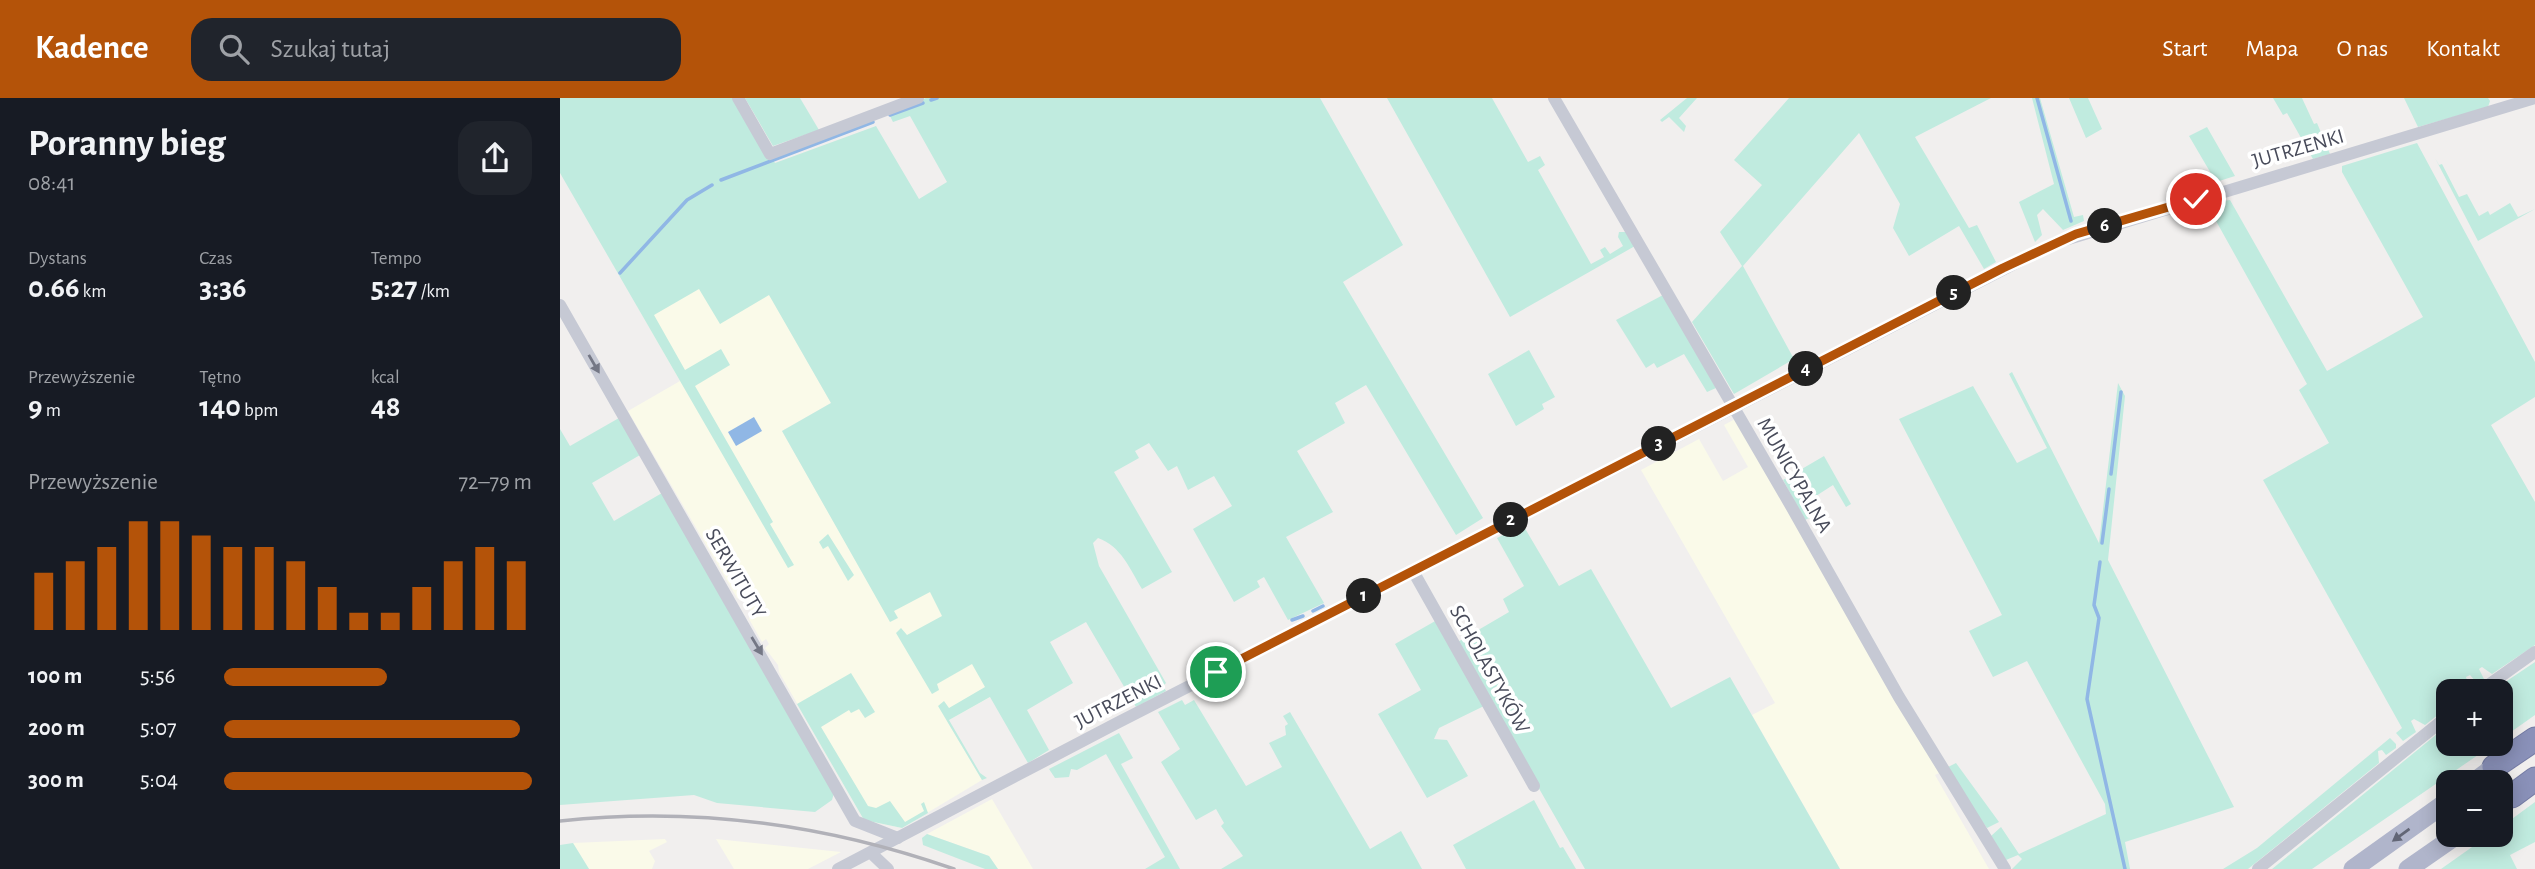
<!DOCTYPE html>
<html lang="pl">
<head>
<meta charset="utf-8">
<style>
	:root { --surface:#171b24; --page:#20242c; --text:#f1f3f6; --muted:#9ea1a6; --accent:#b45309 }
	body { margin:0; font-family:"Alegreya Sans",sans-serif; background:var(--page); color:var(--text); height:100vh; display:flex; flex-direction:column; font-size:26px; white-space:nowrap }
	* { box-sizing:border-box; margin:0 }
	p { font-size:23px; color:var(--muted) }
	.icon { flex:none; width:38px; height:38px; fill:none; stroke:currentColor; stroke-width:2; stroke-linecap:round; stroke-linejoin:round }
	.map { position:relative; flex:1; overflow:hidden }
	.panel { display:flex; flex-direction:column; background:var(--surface); width:560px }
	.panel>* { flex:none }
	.fabs { position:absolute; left:1876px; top:581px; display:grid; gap:14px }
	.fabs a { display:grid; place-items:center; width:77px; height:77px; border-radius:14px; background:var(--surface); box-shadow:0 4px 18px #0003; font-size:35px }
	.pin { position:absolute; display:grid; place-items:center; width:60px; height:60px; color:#fff; margin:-30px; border:4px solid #fff; border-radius:50%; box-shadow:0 2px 7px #0007 }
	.km { position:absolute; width:35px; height:35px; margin:-18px; border-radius:50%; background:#222; color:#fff; font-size:19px; line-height:35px; text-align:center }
	.round { display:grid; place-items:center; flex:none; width:74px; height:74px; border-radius:21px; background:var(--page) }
	.summary { display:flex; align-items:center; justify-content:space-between; height:119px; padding:0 28px }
	h1 { font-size:38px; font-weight:700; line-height:52px }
	.stats { display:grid; grid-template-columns:repeat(3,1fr); gap:10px; height:119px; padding:7px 28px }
	.stats div { display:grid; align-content:center }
	.stats b { font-size:30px; font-weight:700 }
	.stats small { font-size:19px; font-weight:400 }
	.stats p { font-size:19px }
	.chart { height:196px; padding:14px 28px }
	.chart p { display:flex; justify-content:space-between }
	.chart svg { width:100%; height:126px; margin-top:7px; stroke:var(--accent); stroke-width:6 }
	ul { padding:0 28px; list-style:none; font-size:23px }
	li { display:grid; grid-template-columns:112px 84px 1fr; align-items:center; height:52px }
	li i { height:18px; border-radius:9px; background:var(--accent) }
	header { display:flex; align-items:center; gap:42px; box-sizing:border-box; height:98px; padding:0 35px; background:var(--accent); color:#fff }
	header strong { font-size:33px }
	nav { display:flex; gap:38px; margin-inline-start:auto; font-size:24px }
	.search { width:490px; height:63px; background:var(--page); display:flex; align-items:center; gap:18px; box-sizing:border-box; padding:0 24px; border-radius:21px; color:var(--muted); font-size:26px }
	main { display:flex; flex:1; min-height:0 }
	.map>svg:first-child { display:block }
	.commercial { fill:#fafae9 }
	.green { fill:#c0ebdf }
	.water { fill:#90b7e5 }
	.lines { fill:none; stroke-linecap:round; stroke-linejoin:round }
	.stream { stroke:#90b7e5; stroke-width:3.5 }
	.highway-casing { stroke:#757ca5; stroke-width:25 }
	.street { stroke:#c6c9d4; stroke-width:12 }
	.primary { stroke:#b0b5cb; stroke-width:19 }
	.highway { stroke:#8a91b9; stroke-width:23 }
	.rail { stroke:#b1b1b8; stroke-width:3.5 }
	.oneway { fill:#747785 }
	.oneway2 { fill:#626676 }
	.route-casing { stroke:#fff; stroke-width:14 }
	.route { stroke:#b45309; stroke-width:9 }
	.labels { text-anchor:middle; stroke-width:7; stroke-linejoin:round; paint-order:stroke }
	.street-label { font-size:21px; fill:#484b5a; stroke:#fff }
</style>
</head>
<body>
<header>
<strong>Kadence</strong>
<div class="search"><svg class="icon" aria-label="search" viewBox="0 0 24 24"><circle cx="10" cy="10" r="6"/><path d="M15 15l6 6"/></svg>Szukaj tutaj</div>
<nav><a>Start</a><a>Mapa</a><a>O nas</a><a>Kontakt</a></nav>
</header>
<main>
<section class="panel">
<div class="summary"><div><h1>Poranny bieg</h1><p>08:41</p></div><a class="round"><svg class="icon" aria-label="share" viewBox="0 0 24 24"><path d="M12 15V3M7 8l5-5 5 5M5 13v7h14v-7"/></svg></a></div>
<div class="stats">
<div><p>Dystans</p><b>0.66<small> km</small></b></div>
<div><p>Czas</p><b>3:36</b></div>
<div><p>Tempo</p><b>5:27<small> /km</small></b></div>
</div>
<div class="stats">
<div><p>Przewyższenie</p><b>9<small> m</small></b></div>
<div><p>Tętno</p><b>140<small> bpm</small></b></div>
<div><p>kcal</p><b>48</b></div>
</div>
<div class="chart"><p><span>Przewyższenie</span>72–79 m</p>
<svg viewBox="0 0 160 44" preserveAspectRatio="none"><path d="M5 44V24M15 44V20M25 44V15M35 44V6M45 44V6M55 44V11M65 44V15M75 44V15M85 44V20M95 44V29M105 44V38M115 44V38M125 44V29M135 44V20M145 44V15M155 44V20"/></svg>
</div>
<ul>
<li><b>100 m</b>5:56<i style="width:53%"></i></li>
<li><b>200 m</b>5:07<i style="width:96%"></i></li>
<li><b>300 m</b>5:04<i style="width:100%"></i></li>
</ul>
</section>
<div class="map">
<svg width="1975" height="771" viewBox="0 0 1975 771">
	<rect width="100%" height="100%" fill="#f1efee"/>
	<path class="commercial" d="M 131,176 L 209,196 L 271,305 L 222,333 L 325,514 L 374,486 L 436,596 L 387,623 L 422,682 L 342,730 L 304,722 L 219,574 L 218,567 L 205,550 L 209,546 L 206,541 L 202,544 L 189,521 L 191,513 L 188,506 L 177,500 L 68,313 L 120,283 L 77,208 Z
		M 1175,321 L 1379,675 L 1375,677 L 1429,771 L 1280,771 L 1192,617 L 1215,605 L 1081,372 L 1139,341 L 1163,383 L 1188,369 L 1164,327 Z
		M 432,701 L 473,771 L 438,771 L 429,758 L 367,736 Z
		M 105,741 L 107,744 L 89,753 L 95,763 L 92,771 L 29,771 L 13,745 Z
		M 156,741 L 281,754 L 248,771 L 174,771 Z"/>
	<path class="green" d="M 0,0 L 172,0 L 215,65 L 316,28 L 359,101 L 387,84 L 350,18 L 333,24 L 328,14 L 366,0 L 760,0 L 843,147 L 783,184 L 923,420 L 896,437 L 806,287 L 775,305 L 785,325 L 737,353 L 773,414 L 726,439 L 764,505 L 728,522 L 704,479 L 697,483 L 700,489 L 674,504 L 633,431 L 672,408 L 654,378 L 628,392 L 617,368 L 608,373 L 589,345 L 575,353 L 579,360 L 554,374 L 612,474 L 582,491 C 570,471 561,448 538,440 L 533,445 L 539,468 L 606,585 L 603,588 L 606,593 L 576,609 L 526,524 L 490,544 L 513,585 L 467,612 L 489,652 L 468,665 L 430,599 L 389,622 L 420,675 L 427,680 L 422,682 L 378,608 L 384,603 L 389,610 L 425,589 L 412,566 L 377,586 L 379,592 L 372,596 L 336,535 L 341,530 L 347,537 L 382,518 L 370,494 L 334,513 L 338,520 L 330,524 L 222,333 L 271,305 L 209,197 L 160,226 L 139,191 L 94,217 L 125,272 L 161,251 L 170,267 L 135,288 L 213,424 L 210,426 L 234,467 L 228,470 L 0,75 Z
		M 185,0 L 240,0 L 259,32 L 213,48 Z
		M 827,0 L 932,0 L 968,64 L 980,58 L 985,67 L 978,72 L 1031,166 L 1044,159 L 1040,152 L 1045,149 L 1050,156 L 1063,148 L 1058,139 L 1059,134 L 1067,134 L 1075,148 L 950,219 Z
		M 1127,0 L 1137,0 L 1119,20 L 1126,28 L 1124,34 L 1109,19 L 1102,24 L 1100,22 Z
		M 1229,0 L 1431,0 L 1355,39 L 1409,130 L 1417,127 L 1436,164 L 1424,171 L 1399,128 L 1349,158 L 1333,130 L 1340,106 L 1299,35 L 1183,168 L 1234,261 L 1174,296 L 1132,224 L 1182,168 L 1160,134 L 1202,87 L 1174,62 Z
		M 1472,0 L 1480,0 L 1514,119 L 1523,117 L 1524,123 L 1503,132 L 1483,111 L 1477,117 L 1482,137 L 1475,144 L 1459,104 L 1494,86 Z
		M 1509,0 L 1528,0 L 1542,31 L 1526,40 Z
		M 1713,0 L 1742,0 L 1754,26 L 1757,25 L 1770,56 L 1753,61 L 1727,15 L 1723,17 Z
		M 1844,0 L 1928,0 L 1930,3 L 1928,9 L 1858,29 Z
		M 1647,29 L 1675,78 L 1656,84 L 1629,38 Z
		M 1857,45 L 1975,264 L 1975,299 L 1931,327 L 1975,404 L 1975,547 L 1932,576 L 1922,569 L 1919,571 L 1924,581 L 1922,584 L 1916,584 L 1910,577 L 1906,579 L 1910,591 L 1904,593 L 1897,586 L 1896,593 L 1888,593 L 1888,609 L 1865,627 L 1854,621 L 1851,623 L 1856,634 L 1843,643 L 1836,635 L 1842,630 L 1703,382 L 1769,345 L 1739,292 L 1747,286 L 1646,105 L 1670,102 L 1767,273 L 1863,219 L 1782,74 L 1782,68 Z
		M 1875,60 L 1879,67 L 1882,66 L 1899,99 L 1907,96 L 1919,118 L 1928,113 L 1930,117 L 1950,105 L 1958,119 L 1975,111 L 1918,143 Z
		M 1103,197 L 1156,290 L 1147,294 L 1124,256 L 1097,270 L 1094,265 L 1086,270 L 1056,222 Z
		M 969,252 L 995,299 L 982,306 L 984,311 L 956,328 L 928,276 Z
		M 1452,274 L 1539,445 L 1558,285 L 1565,298 L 1548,462 L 1674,709 L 1565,744 L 1570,771 L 1452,771 L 1462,761 L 1458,757 L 1446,762 L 1431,738 L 1441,729 L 1459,756 L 1546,716 L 1545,706 L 1467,563 L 1433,579 L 1409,533 L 1442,517 L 1339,321 L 1413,288 L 1457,365 L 1487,350 L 1449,276 Z
		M 59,320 L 80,357 L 32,385 L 54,423 L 102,395 L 274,695 L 272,702 L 255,714 L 157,705 L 134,697 L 0,707 L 0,331 L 10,348 Z
		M 1264,358 L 1291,406 L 1286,409 L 1273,387 L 1242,407 L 1249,420 L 1245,422 L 1223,382 Z
		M 963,427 L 999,488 L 1031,471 L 1111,610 L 1170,579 L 1280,771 L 1025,771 L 896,545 L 949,514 L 943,501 L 964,488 L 937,440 Z
		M 268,436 L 294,477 L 288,483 L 268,448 L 263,451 L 259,444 Z
		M 877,522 L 924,608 L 879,630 L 874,641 L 887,642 L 908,678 L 867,700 L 818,616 L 861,592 L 835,546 Z
		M 1975,564 L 1975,617 L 1941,641 L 1941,593 L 1932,593 Z
		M 291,575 L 315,614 L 305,620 L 299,611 L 291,615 L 289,612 L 261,629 L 308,708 L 316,710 L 330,703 L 345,724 L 364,713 L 361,706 L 364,704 L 368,715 L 342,730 L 304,722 L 237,606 Z
		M 622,602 L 625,607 L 634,602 L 686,688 L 722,669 L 709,645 L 726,637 L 725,628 L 728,626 L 723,618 L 730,614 L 810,751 L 841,733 L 862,771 L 661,771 L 683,758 L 661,728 L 664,725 L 656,711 L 636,722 L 601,664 L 620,651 L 598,614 Z
		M 1888,627 L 1888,646 L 1934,646 L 1752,771 L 1712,771 Z
		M 559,635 L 573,660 L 561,666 L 620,771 L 585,771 L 605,759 L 546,656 L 517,672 L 511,671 L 509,679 L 495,680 L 489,671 Z
		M 1830,640 L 1836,646 L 1836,650 L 1826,657 L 1822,652 L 1818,653 L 1819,665 L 1688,771 L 1663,771 L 1697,750 Z
		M 1396,665 L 1439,724 L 1427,730 L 1384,671 Z
		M 974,702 L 1000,750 L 1003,749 L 1016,771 L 906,771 L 893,747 Z
		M 1975,704 L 1975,744 L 1950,757 L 1957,771 L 1881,771 L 1929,737 L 1941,737 L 1941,729 Z
		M 367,736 L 429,758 L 438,771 L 425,771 L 363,747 L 362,740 Z
		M 13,745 L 29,771 L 0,771 L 0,747 Z"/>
	<path class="water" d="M 194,319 L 202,333 L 176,348 L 168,334 Z"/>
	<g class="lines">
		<path class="stream" d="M 1477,0 L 1511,123
			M 371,2 L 377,0
			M 330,17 L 363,5
			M 161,82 L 313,24
			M 60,175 L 127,102 L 152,87
			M 1551,376 L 1561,294
			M 1542,445 L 1549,391
			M 1540,464 L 1534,507 L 1539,520 L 1527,601 L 1565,771
			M 753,513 L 763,508
			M 732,522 L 743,518"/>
		<g class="highway-casing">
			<path id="highway" d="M 1934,669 L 1975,641
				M 1952,698 L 1975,681"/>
		</g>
		<path class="street" d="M 178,0 L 210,56 L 358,0
			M 994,0 L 1231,408 L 1339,599 L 1445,771
			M 0,207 L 295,723 L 338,740
			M 853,473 L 974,688
			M 1920,593 L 1975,554
			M 311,755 L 328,771
			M 278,771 L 557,625 L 1495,145 L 1975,0
			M 1698,771 L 1888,618"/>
		<path class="primary" d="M 1914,684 L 1934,669
			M 1793,771 L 1888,703
			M 1848,771 L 1897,737"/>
		<use href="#highway" class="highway"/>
		<path class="rail" d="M 0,723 C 136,708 265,726 394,771"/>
	</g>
	<defs><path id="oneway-solid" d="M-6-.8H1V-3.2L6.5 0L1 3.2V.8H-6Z" transform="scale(1.75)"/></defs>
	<g class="oneway">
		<use href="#oneway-solid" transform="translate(34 266) rotate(60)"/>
		<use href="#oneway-solid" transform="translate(197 548) rotate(59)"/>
	</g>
	<use class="oneway2" href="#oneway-solid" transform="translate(1841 737) rotate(144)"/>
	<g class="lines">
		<g class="route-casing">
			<path id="route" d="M 656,574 L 1443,170 L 1516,136 L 1636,101"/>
		</g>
		<use href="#route" class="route"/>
	</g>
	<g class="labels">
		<g class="street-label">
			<text transform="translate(1738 50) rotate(-16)" y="7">JUTRZENKI</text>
			<text transform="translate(1235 377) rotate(60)" y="7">MUNICYPALNA</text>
			<text transform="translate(176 475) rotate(60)" y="7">SERWITUTY</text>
			<text transform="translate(930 571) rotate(61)" y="7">SCHOLASTYKÓW</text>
			<text transform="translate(558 603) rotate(-27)" y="7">JUTRZENKI</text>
		</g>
	</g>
</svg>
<div class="fabs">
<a>+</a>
<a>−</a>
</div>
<div class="pin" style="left:656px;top:574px;background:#1e9e55"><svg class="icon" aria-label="arrive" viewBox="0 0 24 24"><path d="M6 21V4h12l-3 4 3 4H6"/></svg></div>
<div class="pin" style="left:1636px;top:101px;background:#d93025"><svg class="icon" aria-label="check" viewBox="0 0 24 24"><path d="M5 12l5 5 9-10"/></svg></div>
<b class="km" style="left:804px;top:498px">1</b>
<b class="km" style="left:951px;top:422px">2</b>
<b class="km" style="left:1099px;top:346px">3</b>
<b class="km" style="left:1246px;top:271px">4</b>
<b class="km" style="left:1394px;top:195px">5</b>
<b class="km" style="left:1545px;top:128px">6</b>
</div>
</main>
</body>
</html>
